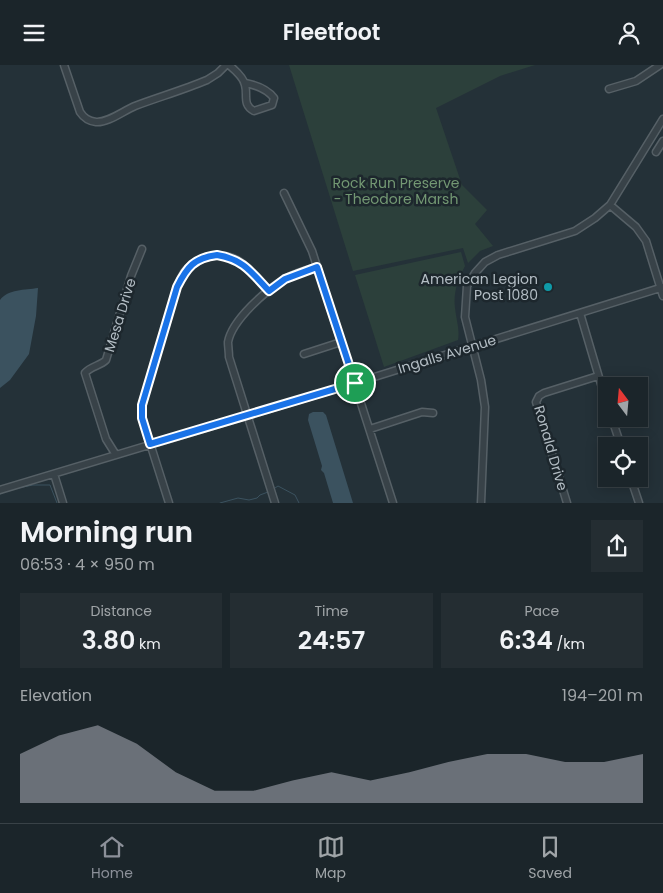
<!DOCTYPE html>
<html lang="en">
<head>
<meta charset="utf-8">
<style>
	:root { --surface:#1b252a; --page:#242d32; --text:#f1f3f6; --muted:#a0a5a8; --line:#394247; --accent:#8c9099 }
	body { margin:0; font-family:Poppins,sans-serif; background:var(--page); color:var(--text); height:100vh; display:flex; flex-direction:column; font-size:19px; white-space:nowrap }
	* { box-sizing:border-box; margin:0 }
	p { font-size:16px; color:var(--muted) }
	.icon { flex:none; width:28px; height:28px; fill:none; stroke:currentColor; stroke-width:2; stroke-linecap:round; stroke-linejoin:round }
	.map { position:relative; height:438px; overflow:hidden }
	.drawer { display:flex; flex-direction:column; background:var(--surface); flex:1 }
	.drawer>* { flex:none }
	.needle { width:32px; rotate:344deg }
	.controls { position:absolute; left:598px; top:312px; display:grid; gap:10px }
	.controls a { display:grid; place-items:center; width:50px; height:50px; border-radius:0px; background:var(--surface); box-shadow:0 2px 12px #0003,0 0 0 1px var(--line); font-size:25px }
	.pin { position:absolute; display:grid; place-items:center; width:42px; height:42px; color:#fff; margin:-21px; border:2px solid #fff; border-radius:50%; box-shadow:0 1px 5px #0007 }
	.round { display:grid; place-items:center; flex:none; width:52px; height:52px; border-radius:0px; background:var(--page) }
	.headline { display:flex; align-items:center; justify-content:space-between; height:85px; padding:0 20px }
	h1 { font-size:28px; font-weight:600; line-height:38px }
	.stats { display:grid; grid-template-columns:repeat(3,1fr); gap:8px; height:85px; padding:5px 20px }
	.stats div { display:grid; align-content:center; border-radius:0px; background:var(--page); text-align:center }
	.stats b { font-size:25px; font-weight:600 }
	.stats small { font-size:14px; font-weight:400 }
	.stats p { font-size:14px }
	.chart { height:140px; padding:10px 20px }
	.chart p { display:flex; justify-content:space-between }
	.chart svg { width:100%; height:90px; margin-top:5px; fill:var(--accent); opacity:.7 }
	header { display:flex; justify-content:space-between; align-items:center; height:65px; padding:0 20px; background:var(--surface); font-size:22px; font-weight:600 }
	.tabs { display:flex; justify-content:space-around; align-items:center; height:70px; border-top:1px solid var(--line); background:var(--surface); font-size:14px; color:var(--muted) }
	.tabs a { display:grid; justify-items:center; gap:2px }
	.tabs .active { color:var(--accent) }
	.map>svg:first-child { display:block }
	.green { fill:#2c403b }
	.water { fill:#3b525f }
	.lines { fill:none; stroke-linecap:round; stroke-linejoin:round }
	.stream { stroke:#3b525f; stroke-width:1 }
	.minor-casing { stroke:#566066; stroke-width:9 }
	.minor { stroke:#384248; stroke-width:6 }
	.route-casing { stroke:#fff; stroke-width:10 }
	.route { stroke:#1a73e8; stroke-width:6 }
	.culture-dot { fill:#0f9aa8; stroke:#1d272d; stroke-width:2 }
	.labels { text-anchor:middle; stroke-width:5; stroke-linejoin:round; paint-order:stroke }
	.park-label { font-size:14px; fill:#739873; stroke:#1d272d }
	.poi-label { font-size:14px; fill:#b3bdc4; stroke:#1d272d; text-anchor:end }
	.street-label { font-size:14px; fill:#b3bdc4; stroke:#1d272d }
</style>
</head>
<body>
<header><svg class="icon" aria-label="menu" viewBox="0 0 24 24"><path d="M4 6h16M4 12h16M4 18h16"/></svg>Fleetfoot<svg class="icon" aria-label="person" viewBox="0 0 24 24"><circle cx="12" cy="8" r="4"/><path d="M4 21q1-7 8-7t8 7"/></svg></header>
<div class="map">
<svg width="663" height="438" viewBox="0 0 663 438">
	<rect width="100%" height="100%" fill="#243138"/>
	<path class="green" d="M 289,0 L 535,0 L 500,11 L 436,43 L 462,120 L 487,145 L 475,159 L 493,181 L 480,186 L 468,198 L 463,183 L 353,206 Z
		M 461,187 L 465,201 C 458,214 453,228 455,243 C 456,254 460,264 458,275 L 384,302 L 355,210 Z"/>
	<path class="water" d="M 38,223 L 36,251 L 29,289 L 10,315 L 0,323 L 0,235 C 8,224 25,225 38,223 Z
		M 313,347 L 323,347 L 326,350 L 353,438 L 333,438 L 324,408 L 321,405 L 322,401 L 308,355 L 309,349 Z"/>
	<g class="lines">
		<path class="stream" d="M 18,423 L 33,420 L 50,420 L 57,438
			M 275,423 L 278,421 L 295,430 L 299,438
			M 0,429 L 9,425
			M 220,438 L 238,433 L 249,435 L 257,433 L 260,430 L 268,427"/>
		<g class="minor-casing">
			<path id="minor" d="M 64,0 L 80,47 C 84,53 88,56 96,57 C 108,58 123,46 135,41 C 159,32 183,25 207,15 L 218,8 L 226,0
				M 229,0 C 235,5 244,13 245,20 C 248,30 242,40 254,46 L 272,40 L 274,33 C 267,24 256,20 245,18
				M 609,24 L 636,16 L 660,0
				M 656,87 L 663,76
				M 284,128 L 312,186 L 393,438
				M 610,140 L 636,162 L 646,176 L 663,231
				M 580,248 L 606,336
				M 304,289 L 341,277
				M 612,354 L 621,381
				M 370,364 L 422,347 L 433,348
				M 116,390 L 106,374 L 85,308 C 91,301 100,301 106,295 L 131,211 L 142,184
				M 54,409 L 63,438
				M 631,414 L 639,438
				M 0,425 L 355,318 L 663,222
				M 169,438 L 142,353 L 142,340 L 177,222 C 180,216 182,209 186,205 C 199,191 220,186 237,195 C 250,202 259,216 269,226
				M 275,438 L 229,292 C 229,287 228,281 228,277 C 232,255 266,225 285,214 C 294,208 306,205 317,202
				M 481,438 L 485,342 L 481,315 L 465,252 L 467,221 L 475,208 L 485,197 L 498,190 L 575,166 L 595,153 L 610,140 L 663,54
				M 567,438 L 536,337 L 539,331 L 544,328 L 598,311"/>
		</g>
		<use href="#minor" class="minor"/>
	</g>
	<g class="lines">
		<g class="route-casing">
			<path id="route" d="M 217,190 C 243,194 252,208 269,226 L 285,214 L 317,202 L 355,318 L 150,379 L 142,353 L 142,340 L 177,222 C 187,202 194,193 217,190 Z"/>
		</g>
		<use href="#route" class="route"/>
	</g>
	<circle class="culture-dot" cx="548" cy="222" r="5"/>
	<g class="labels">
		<g class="park-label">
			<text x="396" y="123">Rock Run Preserve<tspan x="396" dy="16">- Theodore Marsh</tspan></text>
		</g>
		<g class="poi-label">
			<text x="538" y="219">American Legion<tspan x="538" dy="16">Post 1080</tspan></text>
		</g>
		<g class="street-label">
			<text transform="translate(120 250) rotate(-73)" y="5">Mesa Drive</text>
			<text transform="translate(447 289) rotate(-17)" y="5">Ingalls Avenue</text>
			<text transform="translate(551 383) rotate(74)" y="5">Ronald Drive</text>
		</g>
	</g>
</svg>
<div class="controls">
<a><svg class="needle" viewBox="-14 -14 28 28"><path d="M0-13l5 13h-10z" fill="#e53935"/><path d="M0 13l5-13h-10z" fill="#a0a5a8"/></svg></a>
<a><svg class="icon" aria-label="locate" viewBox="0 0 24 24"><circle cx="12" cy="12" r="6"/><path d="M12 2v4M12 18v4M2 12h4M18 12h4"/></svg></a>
</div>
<div class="pin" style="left:355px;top:318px;background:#1e9e55"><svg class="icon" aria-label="arrive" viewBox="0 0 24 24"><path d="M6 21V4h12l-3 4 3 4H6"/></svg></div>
</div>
<section class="drawer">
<div class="headline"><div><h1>Morning run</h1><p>06:53 · 4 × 950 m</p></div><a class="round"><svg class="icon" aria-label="share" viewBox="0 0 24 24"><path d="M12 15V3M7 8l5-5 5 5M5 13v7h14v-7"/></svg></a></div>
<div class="stats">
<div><p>Distance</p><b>3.80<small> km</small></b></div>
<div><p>Time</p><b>24:57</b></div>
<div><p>Pace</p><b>6:34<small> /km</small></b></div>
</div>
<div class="chart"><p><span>Elevation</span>194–201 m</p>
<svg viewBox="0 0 160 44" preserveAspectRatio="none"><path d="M0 44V20L10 11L20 6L30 15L40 29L50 38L60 38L70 33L80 29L90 33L100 29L110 24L120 20L130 20L140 24L150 24L160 20V44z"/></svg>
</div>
</section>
<nav class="tabs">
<a class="active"><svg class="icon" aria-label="home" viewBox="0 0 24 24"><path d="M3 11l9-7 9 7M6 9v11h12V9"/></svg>Home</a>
<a><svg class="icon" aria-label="map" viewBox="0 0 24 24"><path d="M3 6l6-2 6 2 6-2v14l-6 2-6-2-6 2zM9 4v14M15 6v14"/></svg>Map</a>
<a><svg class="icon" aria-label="saved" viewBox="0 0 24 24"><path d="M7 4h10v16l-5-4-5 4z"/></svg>Saved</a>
</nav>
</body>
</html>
